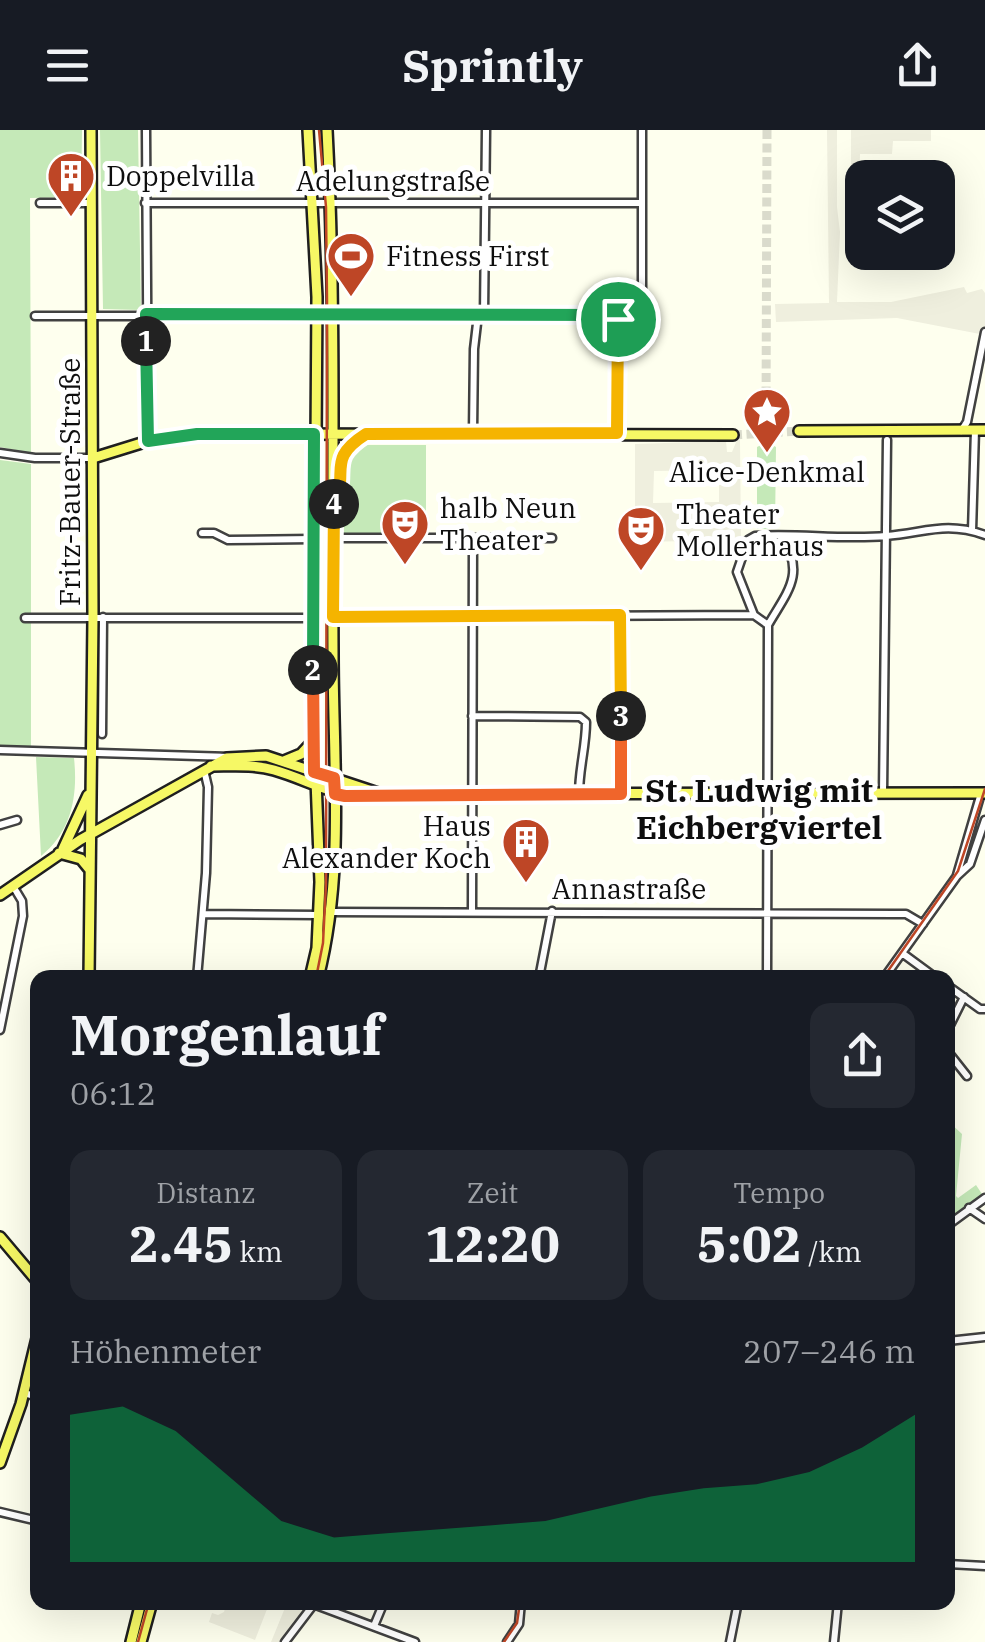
<!DOCTYPE html>
<html lang="de">
<head>
<meta charset="utf-8">
<style>
	:root { --surface:#171b24; --page:#242831; --text:#f1f3f6; --muted:#9ea1a6; --accent:#0b8043 }
	body { margin:0; font-family:"IBM Plex Serif",serif; background:var(--page); color:var(--text); height:100vh; display:flex; flex-direction:column; font-size:38px; white-space:nowrap }
	* { box-sizing:border-box; margin:0 }
	p { font-size:32px; color:var(--muted) }
	.icon { flex:none; width:55px; height:55px; fill:none; stroke:currentColor; stroke-width:2; stroke-linecap:round; stroke-linejoin:round }
	.map { position:relative; flex:1; overflow:hidden }
	.drawer { position:absolute; left:30px; top:840px; width:925px; height:640px; display:flex; flex-direction:column; background:var(--surface); border-radius:20px; box-shadow:0 10px 40px #0002 }
	.drawer>* { flex:none }
	.controls { position:absolute; left:845px; top:30px; display:grid; gap:20px }
	.controls a { display:grid; place-items:center; width:110px; height:110px; border-radius:20px; background:var(--surface); box-shadow:0 10px 40px #0002; font-size:50px }
	.pin { position:absolute; display:grid; place-items:center; width:85px; height:85px; color:#fff; margin:-42px; border:5px solid #fff; border-radius:50%; box-shadow:0 2px 10px #0007 }
	.km { position:absolute; width:50px; height:50px; margin:-25px; border-radius:50%; background:#222; color:#fff; font-size:28px; line-height:50px; text-align:center }
	.round { display:grid; place-items:center; flex:none; width:105px; height:105px; border-radius:20px; background:var(--page) }
	.summary { display:flex; align-items:center; justify-content:space-between; height:170px; padding:0 40px }
	h1 { font-size:55px; font-weight:800; line-height:75px }
	.stats { display:grid; grid-template-columns:repeat(3,1fr); gap:15px; height:170px; padding:10px 40px }
	.stats div { display:grid; align-content:center; border-radius:20px; background:var(--page); text-align:center }
	.stats b { font-size:50px; font-weight:800 }
	.stats small { font-size:28px; font-weight:400 }
	.stats p { font-size:28px }
	.chart { height:280px; padding:20px 40px }
	.chart p { display:flex; justify-content:space-between }
	.chart svg { width:100%; height:180px; margin-top:10px; fill:var(--accent); opacity:.7 }
	header { display:flex; justify-content:space-between; align-items:center; height:130px; padding:0 40px; background:var(--surface); font-size:45px; font-weight:800 }
	.map>svg:first-child { display:block }
	.green { fill:#c5e9b8 }
	.plaza { fill:#efefde; fill-rule:evenodd }
	.lines { fill:none; stroke-linecap:round; stroke-linejoin:round }
	.major-tunnel { stroke:#dadbcc; stroke-width:9; stroke-dasharray:9 4.5; stroke-linecap:butt }
	.minor-casing { stroke:#414141; stroke-width:11 }
	.major-casing { stroke:#1f1f1f; stroke-width:14 }
	.minor { stroke:#fff; stroke-width:6 }
	.major { stroke:#f6f865; stroke-width:9 }
	.tram { stroke:#be4626; stroke-width:2.5 }
	.split-1-casing { stroke:#fff; stroke-width:20 }
	.split-2-casing { stroke:#fff; stroke-width:20 }
	.split-3-casing { stroke:#fff; stroke-width:20 }
	.split-4-casing { stroke:#fff; stroke-width:20 }
	.split-5-casing { stroke:#fff; stroke-width:20 }
	.split-1 { stroke:#22a559; stroke-width:12 }
	.split-2 { stroke:#22a559; stroke-width:12 }
	.split-3 { stroke:#f0652b; stroke-width:12 }
	.split-4 { stroke:#f5b400; stroke-width:12 }
	.split-5 { stroke:#f5b400; stroke-width:12 }
	.labels { text-anchor:middle; stroke-width:10; stroke-linejoin:round; paint-order:stroke }
	.poi-label { font-size:28px; fill:#0e0e0e; stroke:#fff; text-anchor:start }
	.street-label { font-size:28px; fill:#0e0e0e; stroke:#fff }
	.quarter-label { font-size:32px; font-weight:bold; fill:#0e0e0e; stroke:#fff }
</style>
</head>
<body>
<header><svg class="icon" aria-label="menu" viewBox="0 0 24 24"><path d="M4 6h16M4 12h16M4 18h16"/></svg>Sprintly<svg class="icon" aria-label="share" viewBox="0 0 24 24"><path d="M12 15V3M7 8l5-5 5 5M5 13v7h14v-7"/></svg></header>
<div class="map">
<svg width="985" height="1512" viewBox="0 0 985 1512">
	<rect width="100%" height="100%" fill="#feffee"/>
	<path class="green" d="M 0,0 L 82,0 L 81,67 L 30,68 L 31,323 L 0,317 Z
		M 100,0 L 138,0 L 141,180 L 103,179 Z
		M 767,312 L 776,317 L 775,399 L 757,399 L 757,317 Z
		M 358,315 L 426,315 L 426,404 L 344,404 C 343,375 334,335 358,315 Z
		M 0,330 L 31,334 L 31,618 L 0,618 Z
		M 36,627 L 74,628 C 78,665 72,701 41,726 Z
		M 948,991 L 962,1004 L 956,1066 L 958,1068 L 976,1055 L 982,1064 L 948,1089 Z"/>
	<path class="plaza" d="M 827,0 L 837,0 L 837,77 L 840,102 L 837,172 L 891,172 L 964,157 L 967,163 L 982,159 L 985,163 L 985,205 L 897,188 L 776,192 L 775,174 L 829,173 Z
		M 851,0 L 931,0 L 931,11 L 893,11 L 892,24 L 860,24 L 859,53 L 851,53 Z
		M 737,310 L 740,310 L 741,410 L 638,412 L 638,397 L 642,396 L 635,377 L 635,314 L 726,311 L 727,322 L 732,322 ZM 719,340 L 719,372 L 653,373 L 654,341 Z
		M 264,1472 L 269,1474 L 255,1510 L 209,1492 L 212,1483 L 218,1485 L 224,1482 L 226,1475 L 223,1473 Z
		M 287,1473 L 314,1474 L 285,1512 L 271,1512 Z"/>
	<g class="lines">
		<path class="major-tunnel" d="M 756,303 L 766,288 L 767,0
			M 733,305 L 799,301"/>
		<g class="minor-casing">
			<path id="minor" d="M 146,0 L 148,311
				M 40,73 L 91,73
				M 145,73 L 642,73
				M 616,181 L 622,182 L 621,188 L 615,187 Z
				M 484,185 L 486,0
				M 623,185 L 642,185 L 642,0
				M 35,186 L 614,185
				M 961,301 L 967,292 L 985,202
				M 473,302 L 474,219 L 478,185
				M 617,303 L 619,189
				M 0,323 L 35,328 L 93,328
				M 972,401 L 975,300
				M 202,403 L 214,403 L 228,410 L 313,409
				M 334,408 L 552,408
				M 621,485 L 621,664
				M 333,487 L 754,485
				M 25,488 L 313,488
				M 768,495 L 754,485 L 737,442 L 748,410 L 755,406 C 798,403 843,410 886,406 C 925,403 945,391 985,405
				M 768,495 C 787,462 806,444 782,407
				M 472,586 L 580,587 L 586,592 C 586,617 579,638 579,664
				M 102,604 L 103,487
				M 0,620 L 231,627
				M 883,663 L 887,310
				M 0,695 L 17,690
				M 957,745 L 981,663
				M 472,781 L 473,408
				M 332,782 L 895,784 L 906,784 L 923,794
				M 204,784 L 319,785
				M 902,823 L 936,848
				M 197,848 L 206,743 L 208,657 L 204,640
				M 539,848 L 552,781
				M 767,848 L 768,495
				M 884,848 L 957,746 L 970,734 L 985,690
				M 948,856 L 980,879 L 985,879
				M 948,899 L 964,867
				M 0,900 L 23,786 L 22,771 L 13,756
				M 948,922 L 967,946
				M 969,1078 L 985,1089
				M 948,1095 L 985,1068
				M 948,1211 L 985,1207
				M 24,1263 L 38,1267
				M 0,1382 L 38,1391
				M 948,1434 L 985,1436
				M 308,1472 L 415,1512
				M 374,1496 L 384,1472
				M 285,1512 L 314,1474
				M 507,1512 L 519,1494 L 521,1472
				M 730,1512 L 738,1472
				M 834,1512 L 838,1472"/>
		</g>
		<g class="major-casing">
			<path id="major" d="M 308,0 L 317,167 L 314,599 L 320,752 L 317,818 L 310,848
				M 799,301 L 985,300
				M 93,328 L 148,311 L 197,304 L 733,305
				M 334,373 C 350,342 325,330 364,305
				M 284,631 L 301,624 L 314,610
				M 211,636 C 232,636 253,634 274,640 C 313,651 339,672 381,664 L 985,663
				M 63,719 L 88,665
				M 59,723 L 81,729 L 90,740
				M 0,765 L 80,710 L 227,628 L 266,626 L 378,663
				M 89,848 L 93,487 L 91,0
				M 318,848 C 345,742 333,631 333,523 C 332,349 336,174 327,0
				M 0,1107 L 38,1152
				M 0,1333 L 21,1274 L 38,1204
				M 131,1512 L 141,1472
				M 141,1512 L 152,1472"/>
		</g>
		<use href="#minor" class="minor"/>
		<use href="#major" class="major"/>
		<path class="tram" d="M 316,848 L 323,813 L 326,754 L 327,171 L 326,77 L 319,0
			M 883,848 L 958,741 L 985,659
			M 138,1512 L 149,1472
			M 504,1512 L 517,1493 L 520,1472"/>
	</g>
	<g class="lines">
		<g class="split-1-casing">
			<path id="split-1" d="M 146,211 L 146,184 L 614,185 L 618,189"/>
		</g>
		<g class="split-2-casing">
			<path id="split-2" d="M 146,211 L 148,311 L 197,304 L 314,304 L 313,540"/>
		</g>
		<g class="split-3-casing">
			<path id="split-3" d="M 313,540 L 314,642 L 334,648 L 335,664 L 345,666 L 621,664 L 621,586"/>
		</g>
		<g class="split-4-casing">
			<path id="split-4" d="M 334,374 L 333,487 L 620,485 L 621,586"/>
		</g>
		<g class="split-5-casing">
			<path id="split-5" d="M 334,374 C 350,342 325,330 366,304 L 617,303 L 618,189"/>
		</g>
		<use href="#split-1" class="split-1"/>
		<use href="#split-2" class="split-2"/>
		<use href="#split-3" class="split-3"/>
		<use href="#split-4" class="split-4"/>
		<use href="#split-5" class="split-5"/>
	</g>
	<defs>
		<g id="building-pin" transform="scale(2.5)"><path d="M0 17L-7.5 6A9.5 9.5 0 1 1 7.5 6Z" fill="#be4626" stroke="#fff"/><path d="M-4-6H4V6H1V3H-1V6H-4ZM-2.5-4.3h1.7v1.8h-1.7ZM.8-4.3h1.7v1.8H.8ZM-2.5-1h1.7V.8h-1.7ZM.8-1h1.7V.8H.8Z" fill="#fff"/></g>
		<g id="stadium-pin" transform="scale(2.5)"><path d="M0 17L-7.5 6A9.5 9.5 0 1 1 7.5 6Z" fill="#be4626" stroke="#fff"/><path d="M0-5a6.5 5 0 1 0 0 10a6.5 5 0 1 0 0-10ZM-3.5-1.8h7v3.6h-7Z" fill="#fff"/></g>
		<g id="sight-pin" transform="scale(2.5)"><path d="M0 17L-7.5 6A9.5 9.5 0 1 1 7.5 6Z" fill="#be4626" stroke="#fff"/><path d="M0-6L1.8-2.2L6-1.7L2.9 1.2L3.7 5.4L0 3.3L-3.7 5.4L-2.9 1.2L-6-1.7L-1.8-2.2Z" fill="#fff"/></g>
		<g id="theatre-pin" transform="scale(2.5)"><path d="M0 17L-7.5 6A9.5 9.5 0 1 1 7.5 6Z" fill="#be4626" stroke="#fff"/><path d="M-5-5.5Q0-4 5-5.5V0Q5 5 0 6Q-5 5-5 0ZM-3.3-2.5H-1v1.5H-3.3ZM1-2.5H3.3v1.5H1ZM-2.8 1Q0 5.5 2.8 1Z" fill="#fff"/></g>
	</defs>
	<g fill-rule="evenodd">
		<use href="#building-pin" x="71" y="46"/>
		<use href="#stadium-pin" x="351" y="126"/>
		<use href="#sight-pin" x="767" y="282"/>
		<use href="#theatre-pin" x="405" y="394"/>
		<use href="#theatre-pin" x="641" y="400"/>
		<use href="#building-pin" x="526" y="712"/>
	</g>
	<g class="labels">
		<g class="poi-label">
			<text x="106" y="56">Doppelvilla</text>
			<text x="386" y="136">Fitness First</text>
			<text x="767" y="352" text-anchor="middle">Alice-Denkmal</text>
			<text x="440" y="388">halb Neun<tspan x="440" dy="32">Theater</tspan></text>
			<text x="676" y="394">Theater<tspan x="676" dy="32">Mollerhaus</tspan></text>
			<text x="491" y="706" text-anchor="end">Haus<tspan x="491" dy="32">Alexander Koch</tspan></text>
		</g>
		<g class="street-label">
			<text x="393" y="61">Adelungstraße</text>
			<text transform="translate(70 352) rotate(-90)" y="10">Fritz-Bauer-Straße</text>
			<text x="629" y="769">Annastraße</text>
		</g>
		<g class="quarter-label">
			<text x="759" y="672">St. Ludwig mit<tspan x="759" dy="37">Eichbergviertel</tspan></text>
		</g>
	</g>
</svg>
<div class="controls">
<a><svg class="icon" aria-label="layers" viewBox="0 0 24 24"><path d="M12 4l9 5-9 5-9-5zM3 14l9 5 9-5"/></svg></a>
</div>
<div class="pin" style="left:618px;top:189px;background:#1e9e55"><svg class="icon" aria-label="arrive" viewBox="0 0 24 24"><path d="M6 21V4h12l-3 4 3 4H6"/></svg></div>
<b class="km" style="left:146px;top:211px">1</b>
<b class="km" style="left:313px;top:540px">2</b>
<b class="km" style="left:621px;top:586px">3</b>
<b class="km" style="left:334px;top:374px">4</b>
<section class="drawer">
<div class="summary"><div><h1>Morgenlauf</h1><p>06:12</p></div><a class="round"><svg class="icon" aria-label="share" viewBox="0 0 24 24"><path d="M12 15V3M7 8l5-5 5 5M5 13v7h14v-7"/></svg></a></div>
<div class="stats">
<div><p>Distanz</p><b>2.45<small> km</small></b></div>
<div><p>Zeit</p><b>12:20</b></div>
<div><p>Tempo</p><b>5:02<small> /km</small></b></div>
</div>
<div class="chart"><p><span>Höhenmeter</span>207–246 m</p>
<svg viewBox="0 0 160 44" preserveAspectRatio="none"><path d="M0 44V8L10 6L20 12L30 23L40 34L50 38L60 37L70 36L80 35L90 34L100 31L110 28L120 26L130 25L140 22L150 16L160 8V44z"/></svg>
</div>
</section>
</div>
</body>
</html>
